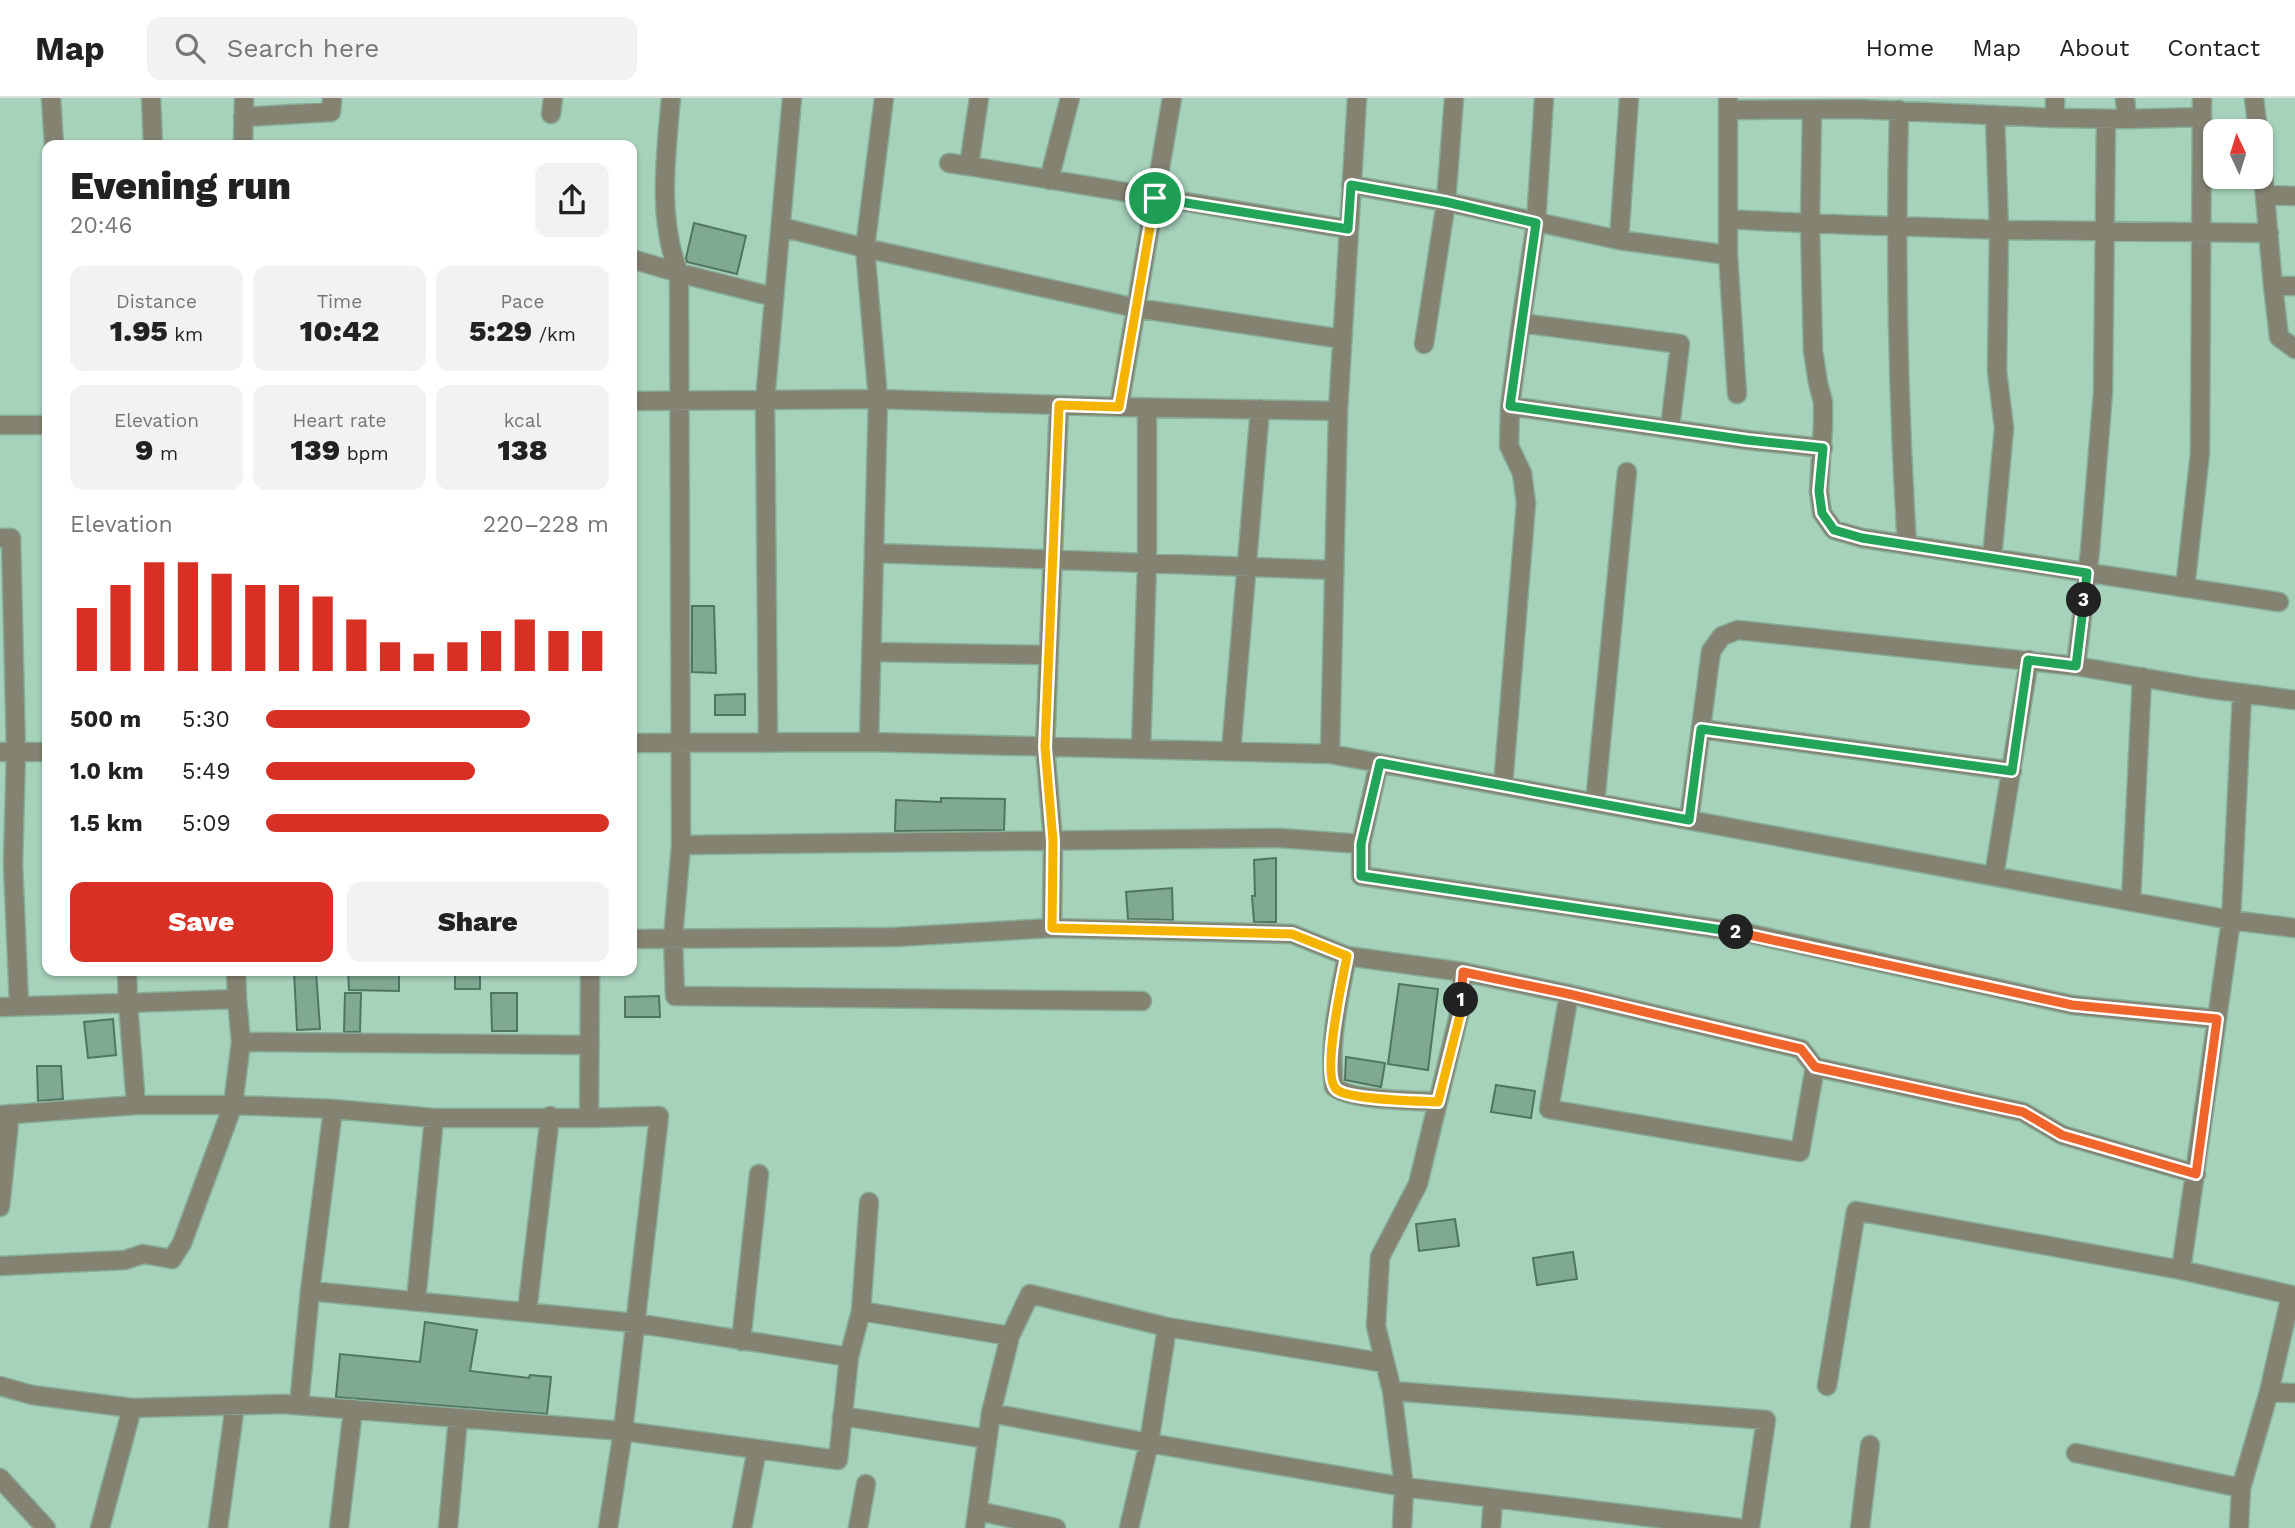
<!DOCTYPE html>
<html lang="en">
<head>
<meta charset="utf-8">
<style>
	:root { --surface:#fff; --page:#f2f2f2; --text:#222; --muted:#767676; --line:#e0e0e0; --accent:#d93025 }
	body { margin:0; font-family:"Work Sans",sans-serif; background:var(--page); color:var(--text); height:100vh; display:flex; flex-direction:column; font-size:26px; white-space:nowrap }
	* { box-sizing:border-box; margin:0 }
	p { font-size:23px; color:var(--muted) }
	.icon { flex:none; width:38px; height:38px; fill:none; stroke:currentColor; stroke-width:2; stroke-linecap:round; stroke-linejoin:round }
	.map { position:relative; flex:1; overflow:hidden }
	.sheet { position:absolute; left:42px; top:42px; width:595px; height:836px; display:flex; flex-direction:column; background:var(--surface); border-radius:14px; box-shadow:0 2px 5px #0004 }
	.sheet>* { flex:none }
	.needle { width:46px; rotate:356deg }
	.buttons { position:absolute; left:2203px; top:21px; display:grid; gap:14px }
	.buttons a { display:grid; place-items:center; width:70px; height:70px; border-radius:14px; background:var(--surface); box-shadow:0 2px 5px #0004; font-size:35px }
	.pin { position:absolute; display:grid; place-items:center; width:60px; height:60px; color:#fff; margin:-30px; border:4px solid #fff; border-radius:50%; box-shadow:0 2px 7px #0007 }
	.km { position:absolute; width:35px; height:35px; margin:-18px; border-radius:50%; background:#222; color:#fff; font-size:19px; line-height:35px; text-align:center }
	.round { display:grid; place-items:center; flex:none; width:74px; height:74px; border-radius:14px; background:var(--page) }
	.head { display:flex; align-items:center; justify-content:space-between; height:119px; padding:0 28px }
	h1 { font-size:38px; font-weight:800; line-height:52px }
	.metrics { display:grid; grid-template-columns:repeat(3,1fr); gap:10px; height:119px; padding:7px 28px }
	.metrics div { display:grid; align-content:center; border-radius:14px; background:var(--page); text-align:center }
	.metrics b { font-size:30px; font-weight:800 }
	.metrics small { font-size:19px; font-weight:400 }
	.metrics p { font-size:19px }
	.chart { height:196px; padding:14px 28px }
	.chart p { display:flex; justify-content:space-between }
	.chart svg { width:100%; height:126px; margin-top:7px; stroke:var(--accent); stroke-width:6 }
	.action { display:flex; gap:14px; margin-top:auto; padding:14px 28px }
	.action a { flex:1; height:80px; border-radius:14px; background:var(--accent); color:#fff; font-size:28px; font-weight:800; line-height:80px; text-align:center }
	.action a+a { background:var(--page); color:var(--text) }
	ul { padding:0 28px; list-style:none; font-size:23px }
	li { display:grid; grid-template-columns:112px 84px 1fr; align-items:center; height:52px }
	li i { height:18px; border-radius:9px; background:var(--accent) }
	header { display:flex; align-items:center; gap:42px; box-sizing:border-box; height:98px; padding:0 35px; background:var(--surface); border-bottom:2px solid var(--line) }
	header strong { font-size:33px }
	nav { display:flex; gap:38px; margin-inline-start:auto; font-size:24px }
	.search { width:490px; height:63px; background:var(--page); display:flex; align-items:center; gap:18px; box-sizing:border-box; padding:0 24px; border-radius:14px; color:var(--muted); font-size:26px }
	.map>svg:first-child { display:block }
	.building { fill:#80a993; stroke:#4e7661; stroke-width:2 }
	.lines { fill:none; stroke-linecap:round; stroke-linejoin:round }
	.minor-casing { stroke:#87ad99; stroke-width:21 }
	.minor { stroke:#848271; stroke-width:18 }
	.split-1-casing { stroke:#fff; stroke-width:14 }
	.split-2-casing { stroke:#fff; stroke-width:14 }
	.split-3-casing { stroke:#fff; stroke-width:14 }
	.split-4-casing { stroke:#fff; stroke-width:14 }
	.split-1 { stroke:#f5b400; stroke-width:9 }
	.split-2 { stroke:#f0652b; stroke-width:9 }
	.split-3 { stroke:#22a559; stroke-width:9 }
	.split-4 { stroke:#22a559; stroke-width:9 }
</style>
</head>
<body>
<header>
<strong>Map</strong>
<div class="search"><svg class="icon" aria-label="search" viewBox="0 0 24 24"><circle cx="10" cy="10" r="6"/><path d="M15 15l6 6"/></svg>Search here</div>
<nav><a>Home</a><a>Map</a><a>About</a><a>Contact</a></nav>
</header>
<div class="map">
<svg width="2295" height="1430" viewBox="0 0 2295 1430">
	<rect width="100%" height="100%" fill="#a6d1ba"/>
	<path class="building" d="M 694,125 L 746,138 L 737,176 L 687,164 L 686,160 Z
		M 692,508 L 714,508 L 716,575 L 692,574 Z
		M 745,596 L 745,617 L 715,617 L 715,597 Z
		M 941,700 L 1005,701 L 1004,732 L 895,733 L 896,702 L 941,704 Z
		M 1276,760 L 1276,824 L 1254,824 L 1252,798 L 1255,798 L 1254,762 Z
		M 1172,790 L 1173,822 L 1128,821 L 1126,794 Z
		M 294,873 L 316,873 L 320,931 L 297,932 Z
		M 348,873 L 399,873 L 399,893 L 349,892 Z
		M 455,873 L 480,873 L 480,891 L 455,891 Z
		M 1399,886 L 1438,891 L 1428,972 L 1388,966 Z
		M 345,895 L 361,895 L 360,934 L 344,934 Z
		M 491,895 L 517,895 L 517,933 L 492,933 Z
		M 659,898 L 660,919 L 625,919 L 625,899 Z
		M 113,921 L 116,957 L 88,960 L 84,924 Z
		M 1346,959 L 1385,965 L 1381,989 L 1345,982 Z
		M 37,968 L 61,968 L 63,1001 L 38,1003 Z
		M 1496,987 L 1535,993 L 1531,1020 L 1491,1014 Z
		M 1455,1121 L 1459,1148 L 1419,1153 L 1416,1126 Z
		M 1573,1154 L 1577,1181 L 1537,1187 L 1533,1160 Z
		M 425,1224 L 477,1232 L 470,1273 L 529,1280 L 530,1277 L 551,1279 L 547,1316 L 336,1299 L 340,1256 L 420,1264 Z"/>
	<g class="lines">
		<g class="minor-casing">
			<path id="minor" d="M 51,0 L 54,47
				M 151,0 L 153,47
				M 671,0 C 666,56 657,122 679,175 L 681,747 L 1279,740 L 1361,746 L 1379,665
				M 1172,0 L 1119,309 L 1338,313 L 1357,0
				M 1544,0 L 1536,125 L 1521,225 L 1680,246 L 1670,330
				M 2055,0 L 2055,20
				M 2125,0 L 2127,21
				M 2254,0 L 2258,33
				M 1728,12 L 1858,11 L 2055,20 L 2127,21 L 2202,19
				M 1812,12 L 1810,126 L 1813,253 L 1818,285 L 1823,304 L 1823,327 L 1819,393 L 1822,415 L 1834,432 L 1862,440 L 2279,504
				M 1899,12 C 1895,157 1898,302 1907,447
				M 551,16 L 553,0
				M 243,19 L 331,14 L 332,0
				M 243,47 L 244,0
				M 2261,54 L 2273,188 L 2295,188
				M 949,65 L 969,68 L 979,0
				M 969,68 L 1348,131
				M 1049,82 L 1070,0
				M 1351,87 L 1446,104 L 1619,142 L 1728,157 L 1728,0
				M 2266,97 L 2295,98
				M 1729,121 C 1819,127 1909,128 1999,132 L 1995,17
				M 781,129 L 865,150 L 884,0
				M 1619,142 L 1629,0
				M 1728,157 L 1737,296
				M 632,161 L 679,175 L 774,199
				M 2273,188 L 2279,239 L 2295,251
				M 1424,246 L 1446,104 L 1454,0
				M 632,303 L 878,301 L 1119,309
				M 1510,308 L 1747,342 L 1823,350
				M 0,327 L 47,327
				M 0,440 L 11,440 L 16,654 L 13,766 L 19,907
				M 874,455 L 1334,472
				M 1992,460 L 2004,330 L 1997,273 L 1999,132 L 2269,135
				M 2185,490 L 2200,355 L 2202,0
				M 871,554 L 1048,557
				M 2076,568 L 2090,453 L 2103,294 L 2106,21
				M 1701,631 L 2012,673
				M 869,644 L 878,301 L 865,150 L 1136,210 L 1342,241
				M 632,645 L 869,644 L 1330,656 L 1338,313
				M 768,645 L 765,302 L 792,0
				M 1141,651 L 1147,465 L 1147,310
				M 1231,653 L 1260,311
				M 0,654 L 47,654
				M 1330,656 L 2231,822 L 2295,830
				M 1503,688 L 1526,405 L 1522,375 L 1509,348 L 1510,308 L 1521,225
				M 1595,705 L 1627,374
				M 1689,722 L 1711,553 L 1722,538 L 1738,532 L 2076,568 L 2203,590 L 2295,602
				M 1361,746 L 1361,778 L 1751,836 L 2072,907 L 2217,921 L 2181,1172 L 2291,1197 L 2269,1294 L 2241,1390 L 2076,1355
				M 681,747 L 673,840 L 675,898 L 1142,903
				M 1994,778 L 2029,562
				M 2131,803 L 2142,579
				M 1052,830 L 1292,836 L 1347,858 L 1463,874 L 1459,917 L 1418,1086 L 1380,1159 L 1376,1228 L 1392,1293 L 1766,1322 L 1750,1430
				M 632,841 L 895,839 L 1052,830 L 1053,743 L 1045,649 L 1059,307
				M 1347,858 C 1339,901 1328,945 1334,989 C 1351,1003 1413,1002 1438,1004
				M 1463,874 L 1569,896 L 1801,951 L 1815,969 L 1800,1054 L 1549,1011 L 1569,896
				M 0,909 L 128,905 L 127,873
				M 2217,921 L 2231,822 L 2242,596
				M 241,944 L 590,947
				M 1815,969 L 2023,1014 L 2062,1037 L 2196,1076
				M 136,1007 L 233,1007 L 241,944 L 237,901
				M 0,1017 L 136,1007 L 128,905 L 237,901 L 236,873
				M 0,1109 L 10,1016
				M 0,1168 L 125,1162 L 143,1156 L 172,1161 L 182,1145 L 233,1007 L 333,1011 L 434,1020 L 589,1020 L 590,873
				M 310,1193 L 635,1225 L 849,1259 L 838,1362 L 757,1351 L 742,1430
				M 416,1202 L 434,1020
				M 861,1213 L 869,1104
				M 527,1214 L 550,1018
				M 1167,1229 L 1149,1345 L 1404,1389 L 1738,1430
				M 741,1243 L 759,1076
				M 849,1259 L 861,1213 L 1010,1238 L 1030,1196 L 1167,1229 L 1385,1265
				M 0,1288 L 32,1297 L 132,1310
				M 1827,1288 L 1856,1113 L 2181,1172
				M 1392,1293 L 1404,1389 L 1402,1430
				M 2269,1294 L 2295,1295
				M 299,1307 L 310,1193 L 333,1011
				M 991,1315 L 1149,1345 L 1129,1430
				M 842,1318 L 987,1341
				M 0,1380 L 46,1430
				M 978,1413 L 1056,1430
				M 100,1430 L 132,1310 L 283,1306 L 623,1333 L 659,1018 L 589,1020
				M 218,1430 L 235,1307
				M 339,1430 L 353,1311
				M 448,1430 L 458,1320
				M 608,1430 L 623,1333 L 757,1351
				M 858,1430 L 866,1386
				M 975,1430 L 991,1315 L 1010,1238
				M 1491,1430 L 1493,1401
				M 1860,1430 L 1870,1347
				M 2239,1430 L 2241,1390"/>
		</g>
		<use href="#minor" class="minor"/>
	</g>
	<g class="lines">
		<g class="split-1-casing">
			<path id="split-1" d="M 1155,100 L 1119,309 L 1059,307 L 1045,649 L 1053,743 L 1052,830 L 1292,836 L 1347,858 C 1343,880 1321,976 1336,991 C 1347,1002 1419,1003 1438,1004 L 1460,917 L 1461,902"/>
		</g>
		<g class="split-2-casing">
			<path id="split-2" d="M 1461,902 L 1463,874 L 1569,896 L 1801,951 L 1815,969 L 2023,1014 L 2062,1037 L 2196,1076 L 2217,921 L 2072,907 L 1736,834"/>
		</g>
		<g class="split-3-casing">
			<path id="split-3" d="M 1736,834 L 1361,778 L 1361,746 L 1380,665 L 1689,722 L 1701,631 L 2012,673 L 2028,562 L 2076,568 L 2084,502"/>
		</g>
		<g class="split-4-casing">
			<path id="split-4" d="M 1155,100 L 1348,131 L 1351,87 L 1446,104 L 1536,125 L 1510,308 L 1747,342 L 1823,350 L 1819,393 L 1822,415 L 1834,432 L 1862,440 L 2087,475 L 2084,502"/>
		</g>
		<use href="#split-1" class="split-1"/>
		<use href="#split-2" class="split-2"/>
		<use href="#split-3" class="split-3"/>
		<use href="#split-4" class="split-4"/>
	</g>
</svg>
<div class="buttons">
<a><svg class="needle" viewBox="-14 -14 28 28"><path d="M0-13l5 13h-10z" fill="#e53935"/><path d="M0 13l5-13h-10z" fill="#767676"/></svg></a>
</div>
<div class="pin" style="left:1155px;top:100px;background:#1e9e55"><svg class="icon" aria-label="arrive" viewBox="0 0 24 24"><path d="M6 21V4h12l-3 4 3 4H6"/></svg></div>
<b class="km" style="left:1461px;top:902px">1</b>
<b class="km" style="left:1736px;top:834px">2</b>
<b class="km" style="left:2084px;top:502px">3</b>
<section class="sheet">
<div class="head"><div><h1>Evening run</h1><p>20:46</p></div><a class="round"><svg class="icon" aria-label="share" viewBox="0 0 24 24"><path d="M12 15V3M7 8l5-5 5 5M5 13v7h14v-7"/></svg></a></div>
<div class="metrics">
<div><p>Distance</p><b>1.95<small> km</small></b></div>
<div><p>Time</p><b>10:42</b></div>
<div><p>Pace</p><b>5:29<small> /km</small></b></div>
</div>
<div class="metrics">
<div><p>Elevation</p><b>9<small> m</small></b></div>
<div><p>Heart rate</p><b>139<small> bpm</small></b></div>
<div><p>kcal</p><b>138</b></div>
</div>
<div class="chart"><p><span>Elevation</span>220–228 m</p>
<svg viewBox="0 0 160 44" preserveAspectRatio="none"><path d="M5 44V22M15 44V14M25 44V6M35 44V6M45 44V10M55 44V14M65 44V14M75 44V18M85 44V26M95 44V34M105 44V38M115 44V34M125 44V30M135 44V26M145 44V30M155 44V30"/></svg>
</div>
<ul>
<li><b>500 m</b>5:30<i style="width:77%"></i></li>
<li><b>1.0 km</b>5:49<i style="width:61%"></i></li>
<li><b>1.5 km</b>5:09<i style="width:100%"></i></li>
</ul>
<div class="action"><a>Save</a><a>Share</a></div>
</section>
</div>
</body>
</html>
